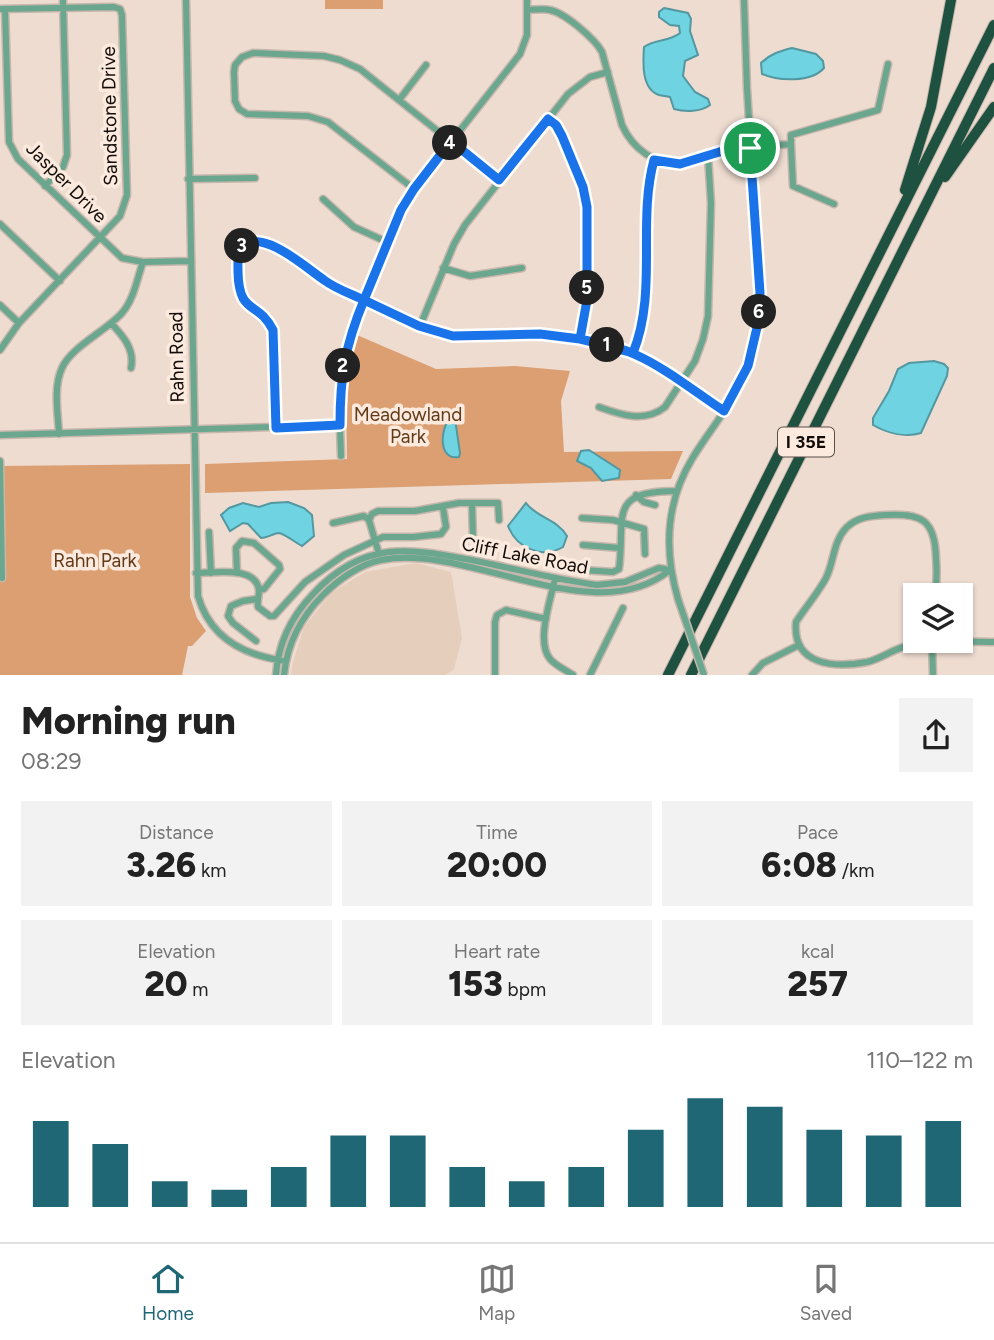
<!DOCTYPE html>
<html lang="en">
<head>
<meta charset="utf-8">
<style>
	:root { --surface:#fff; --page:#f2f2f2; --text:#222; --muted:#767676; --line:#e0e0e0; --accent:#206776 }
	body { margin:0; font-family:Figtree,sans-serif; background:var(--page); color:var(--text); height:100vh; display:flex; flex-direction:column; font-size:26px; white-space:nowrap }
	* { box-sizing:border-box; margin:0 }
	p { font-size:23px; color:var(--muted) }
	.icon { flex:none; width:38px; height:38px; fill:none; stroke:currentColor; stroke-width:2; stroke-linecap:round; stroke-linejoin:round }
	.map { position:relative; height:675px; overflow:hidden }
	.panel { display:flex; flex-direction:column; background:var(--surface); flex:1 }
	.panel>* { flex:none }
	.tools { position:absolute; left:903px; top:583px; display:grid; gap:14px }
	.tools a { display:grid; place-items:center; width:70px; height:70px; border-radius:0px; background:var(--surface); box-shadow:0 2px 5px #0004; font-size:35px }
	.pin { position:absolute; display:grid; place-items:center; width:60px; height:60px; color:#fff; margin:-30px; border:4px solid #fff; border-radius:50%; box-shadow:0 2px 7px #0007 }
	.km { position:absolute; width:35px; height:35px; margin:-18px; border-radius:50%; background:#222; color:#fff; font-size:19px; line-height:35px; text-align:center }
	.round { display:grid; place-items:center; flex:none; width:74px; height:74px; border-radius:0px; background:var(--page) }
	.head { display:flex; align-items:center; justify-content:space-between; height:119px; padding:0 21px }
	h1 { font-size:38px; font-weight:800; line-height:52px }
	.metrics { display:grid; grid-template-columns:repeat(3,1fr); gap:10px; height:119px; padding:7px 21px }
	.metrics div { display:grid; align-content:center; border-radius:0px; background:var(--page); text-align:center }
	.metrics b { font-size:35px; font-weight:800 }
	.metrics small { font-size:19px; font-weight:400 }
	.metrics p { font-size:19px }
	.chart { height:196px; padding:14px 21px }
	.chart p { display:flex; justify-content:space-between }
	.chart svg { width:100%; height:126px; margin-top:7px; stroke:var(--accent); stroke-width:6 }
	.tab-bar { display:flex; justify-content:space-around; align-items:center; height:98px; border-top:2px solid var(--line); background:var(--surface); font-size:19px; color:var(--muted) }
	.tab-bar a { display:grid; justify-items:center; gap:4px }
	.tab-bar .on { color:var(--accent) }
	.map>svg:first-child { display:block }
	.built { fill:#e6cebd }
	.green { fill:#dc9f71 }
	.water { fill:#6fd3e1; stroke:#5397a0; stroke-width:2 }
	.lines { fill:none; stroke-linecap:round; stroke-linejoin:round }
	.minor-casing { stroke:#c6b7ac; stroke-width:9 }
	.highway-casing { stroke:#c6b7ac; stroke-width:12 }
	.minor { stroke:#6ba68f; stroke-width:6 }
	.highway { stroke:#1e5140; stroke-width:10 }
	.minor-bridge-casing { stroke:#c6b7ac; stroke-width:9; stroke-linecap:butt }
	.minor-bridge { stroke:#6ba68f; stroke-width:6 }
	.route-casing { stroke:#fff; stroke-width:14 }
	.route { stroke:#1a73e8; stroke-width:9 }
	.labels { text-anchor:middle; stroke-width:7; stroke-linejoin:round; paint-order:stroke }
	.shield { fill:#fbeadd; stroke:#584f48; stroke-width:2 }
	.shield-label { font-size:18px; font-weight:bold; fill:#120c08 }
	.street-label { font-size:19px; fill:#120c08; stroke:#fbeadd }
	.park-label { font-size:19px; fill:#633a18; stroke:#fbeadd }
</style>
</head>
<body>
<div class="map">
<svg width="994" height="675" viewBox="0 0 994 675">
	<rect width="100%" height="100%" fill="#eedcd0"/>
	<path class="built" d="M 416,563 L 451,572 L 462,638 L 454,669 L 446,675 L 291,675 L 293,662 L 304,627 L 331,593 L 365,572 Z"/>
	<path class="green" d="M 325,0 L 383,0 L 383,9 L 325,9 Z
		M 357,335 L 436,369 L 515,366 L 570,371 L 561,401 L 564,452 L 683,451 L 671,479 L 205,493 L 205,464 L 347,459 L 346,393 Z
		M 190,464 L 190,597 L 197,618 L 206,631 L 192,646 L 188,646 L 182,675 L 0,675 L 0,466 Z"/>
	<path class="water" d="M 664,8 L 688,13 L 691,19 L 690,31 L 698,55 L 685,61 L 683,76 L 695,92 L 708,99 L 710,105 C 701,112 685,112 674,109 L 670,97 C 667,96 663,96 659,95 C 641,89 643,62 644,47 C 655,39 669,42 680,33 L 679,26 L 670,25 L 659,17 L 659,12 Z
		M 792,48 L 816,54 L 823,61 L 824,68 C 811,83 778,81 762,74 L 761,63 C 770,54 780,51 792,48 Z
		M 934,361 L 944,364 L 948,368 L 947,376 L 921,433 C 905,438 887,433 873,425 L 873,418 L 889,391 L 898,369 L 909,363 Z
		M 450,418 L 455,419 L 460,453 L 459,457 C 438,461 440,429 450,418 Z
		M 589,450 L 620,470 L 619,478 L 602,481 L 591,468 L 577,461 L 581,451 Z
		M 288,502 L 304,508 L 312,515 L 314,536 L 302,546 C 296,543 285,534 279,533 C 274,533 268,538 261,538 L 248,524 L 243,523 L 230,531 L 221,515 L 229,508 L 243,503 L 259,507 L 271,503 Z
		M 526,503 C 537,518 557,519 567,536 L 563,547 C 543,559 517,549 508,526 Z"/>
	<g class="lines">
		<g class="minor-casing">
			<path id="minor" d="M 186,0 L 198,596 C 210,638 245,656 286,661
				M 0,9 L 114,7 L 120,9 L 122,15 L 127,195 L 120,216 L 19,323 L 0,350
				M 5,9 L 9,142 L 18,159 L 122,258 L 143,262 L 190,261
				M 527,10 C 534,10 543,8 550,10 C 565,13 595,39 602,52 L 622,125 C 632,148 656,167 682,163 C 699,160 714,152 730,149 C 750,146 771,146 791,144 L 793,186 L 834,204
				M 399,100 L 426,65
				M 548,119 L 556,125 L 562,136 L 583,187 L 587,207 L 587,300 L 580,339
				M 791,144 L 791,135 L 878,110 L 888,64
				M 188,179 L 255,178
				M 45,186 L 63,167 L 67,155 L 63,0
				M 414,189 L 328,122 L 308,116 L 247,114 L 239,109 L 235,101 L 234,72 L 235,65 L 242,57 L 253,53 L 324,56 L 340,60 L 360,69 L 499,180
				M 323,199 L 354,227 L 387,242
				M 0,224 L 60,281
				M 443,268 L 470,276 L 522,268
				M 0,305 L 19,323
				M 111,323 C 123,336 135,349 131,368
				M 420,326 L 454,244 L 465,225 L 568,94 L 590,77 L 608,72
				M 633,353 C 658,291 637,223 655,160
				M 599,407 C 621,415 645,423 665,407 L 695,361 L 703,339 L 708,316 L 711,203 L 708,156
				M 276,428 L 273,330 C 267,318 260,315 250,307 C 235,295 234,266 239,249 L 252,241 L 287,253 L 333,286 L 436,333 L 453,336 L 540,334 L 612,346 L 651,362 L 724,411
				M 59,434 C 58,414 53,387 62,368 C 71,347 106,331 122,313 C 134,299 137,279 143,262
				M 0,435 L 340,425
				M 341,456 C 340,425 338,394 343,364 C 347,336 360,309 371,282 C 384,251 396,219 414,189 L 520,54 L 527,35 L 527,0
				M 0,461 L 2,578
				M 636,495 L 644,502 L 655,505
				M 472,503 L 473,539
				M 582,518 L 613,520 L 644,529 L 645,554
				M 333,523 L 364,516 L 369,520
				M 209,532 L 211,573
				M 583,545 L 620,548
				M 379,554 L 369,520 L 372,514 L 378,511 L 415,511 L 459,503 L 498,503 L 499,520
				M 583,570 L 613,572 L 619,569 C 626,516 606,491 677,491
				M 196,573 C 214,573 257,565 259,591 C 259,596 257,601 258,607 L 270,616 L 274,616 L 305,582 L 344,555 L 383,537 L 414,537 L 441,534 L 446,527 L 443,507
				M 237,573 L 236,548 L 242,541 L 254,543 L 279,565 L 280,569 L 264,589 L 259,590
				M 554,583 C 550,602 536,642 550,659 C 556,666 566,670 573,675
				M 935,595 C 937,582 937,570 936,558 C 935,519 921,513 885,515 C 870,516 857,517 846,528 C 833,542 834,562 826,578 C 818,593 805,608 796,622 C 792,666 835,668 867,662 C 881,659 893,649 907,646 C 934,640 966,642 994,642
				M 678,599 C 664,551 666,502 692,459 C 707,434 726,412 739,386 C 754,356 759,325 760,293 L 747,88 L 744,0
				M 256,641 L 233,623 L 228,616 L 231,606 L 243,601 L 257,599
				M 932,642 L 933,675
				M 276,675 C 278,643 291,617 313,594 C 364,539 410,548 476,561 C 516,569 557,580 597,585 L 625,582 L 659,568 L 670,570
				M 284,675 C 287,645 301,617 323,595 C 338,580 360,564 381,560 C 469,543 594,632 670,570
				M 495,675 L 495,622 L 497,615 L 506,610 L 546,619
				M 590,675 L 623,608
				M 752,675 L 763,663 L 799,645"/>
		</g>
		<g class="highway-casing">
			<path id="highway" d="M 945,177 L 994,107
				M 905,190 L 931,107 L 951,0
				M 668,675 L 994,25
				M 691,675 L 994,68"/>
		</g>
		<use href="#minor" class="minor"/>
		<use href="#highway" class="highway"/>
		<g class="minor-bridge-casing">
			<path id="minor-bridge" d="M 678,599 L 704,675"/>
		</g>
		<use href="#minor-bridge" class="minor-bridge"/>
	</g>
	<g class="lines">
		<g class="route-casing">
			<path id="route" d="M 750,148 L 729,149 L 680,164 L 654,160 C 637,223 658,291 633,353 L 580,339 L 540,334 L 453,336 L 419,326 L 364,300 C 345,346 340,376 340,425 L 276,428 L 273,330 C 258,300 239,316 238,272 C 238,262 237,254 242,245 C 266,230 306,268 324,280 C 336,289 351,294 364,300 L 401,210 L 414,189 L 451,141 L 499,180 L 548,119 L 556,125 L 562,136 L 583,187 L 587,207 L 587,300 L 580,339 C 598,343 617,346 634,354 C 666,368 695,392 724,411 L 748,366 L 759,319 L 760,293 L 750,148"/>
		</g>
		<use href="#route" class="route"/>
	</g>
	<g class="labels">
		<rect class="shield" x="778" y="427.5" width="56" height="29" rx="5"/>
		<g class="shield-label">
			<text x="806" y="448">I 35E</text>
		</g>
		<g class="street-label">
			<text transform="translate(109 116) rotate(-91)" y="7">Sandstone Drive</text>
			<text transform="translate(67 182) rotate(45)" y="7">Jasper Drive</text>
			<text transform="translate(176 357) rotate(-91)" y="7">Rahn Road</text>
			<text transform="translate(525 555) rotate(11)" y="7">Cliff Lake Road</text>
		</g>
		<g class="park-label">
			<text x="408" y="421">Meadowland<tspan x="408" dy="22">Park</tspan></text>
			<text x="95" y="567">Rahn Park</text>
		</g>
	</g>
</svg>
<div class="tools">
<a><svg class="icon" aria-label="layers" viewBox="0 0 24 24"><path d="M12 4l9 5-9 5-9-5zM3 14l9 5 9-5"/></svg></a>
</div>
<div class="pin" style="left:750px;top:148px;background:#1e9e55"><svg class="icon" aria-label="arrive" viewBox="0 0 24 24"><path d="M6 21V4h12l-3 4 3 4H6"/></svg></div>
<b class="km" style="left:607px;top:345px">1</b>
<b class="km" style="left:343px;top:366px">2</b>
<b class="km" style="left:242px;top:246px">3</b>
<b class="km" style="left:450px;top:143px">4</b>
<b class="km" style="left:587px;top:288px">5</b>
<b class="km" style="left:759px;top:312px">6</b>
</div>
<section class="panel">
<div class="head"><div><h1>Morning run</h1><p>08:29</p></div><a class="round"><svg class="icon" aria-label="share" viewBox="0 0 24 24"><path d="M12 15V3M7 8l5-5 5 5M5 13v7h14v-7"/></svg></a></div>
<div class="metrics">
<div><p>Distance</p><b>3.26<small> km</small></b></div>
<div><p>Time</p><b>20:00</b></div>
<div><p>Pace</p><b>6:08<small> /km</small></b></div>
</div>
<div class="metrics">
<div><p>Elevation</p><b>20<small> m</small></b></div>
<div><p>Heart rate</p><b>153<small> bpm</small></b></div>
<div><p>kcal</p><b>257</b></div>
</div>
<div class="chart"><p><span>Elevation</span>110–122 m</p>
<svg viewBox="0 0 160 44" preserveAspectRatio="none"><path d="M5 44V14M15 44V22M25 44V35M35 44V38M45 44V30M55 44V19M65 44V19M75 44V30M85 44V35M95 44V30M105 44V17M115 44V6M125 44V9M135 44V17M145 44V19M155 44V14"/></svg>
</div>
</section>
<nav class="tab-bar">
<a class="on"><svg class="icon" aria-label="home" viewBox="0 0 24 24"><path d="M3 11l9-7 9 7M6 9v11h12V9"/></svg>Home</a>
<a><svg class="icon" aria-label="map" viewBox="0 0 24 24"><path d="M3 6l6-2 6 2 6-2v14l-6 2-6-2-6 2zM9 4v14M15 6v14"/></svg>Map</a>
<a><svg class="icon" aria-label="saved" viewBox="0 0 24 24"><path d="M7 4h10v16l-5-4-5 4z"/></svg>Saved</a>
</nav>
</body>
</html>
